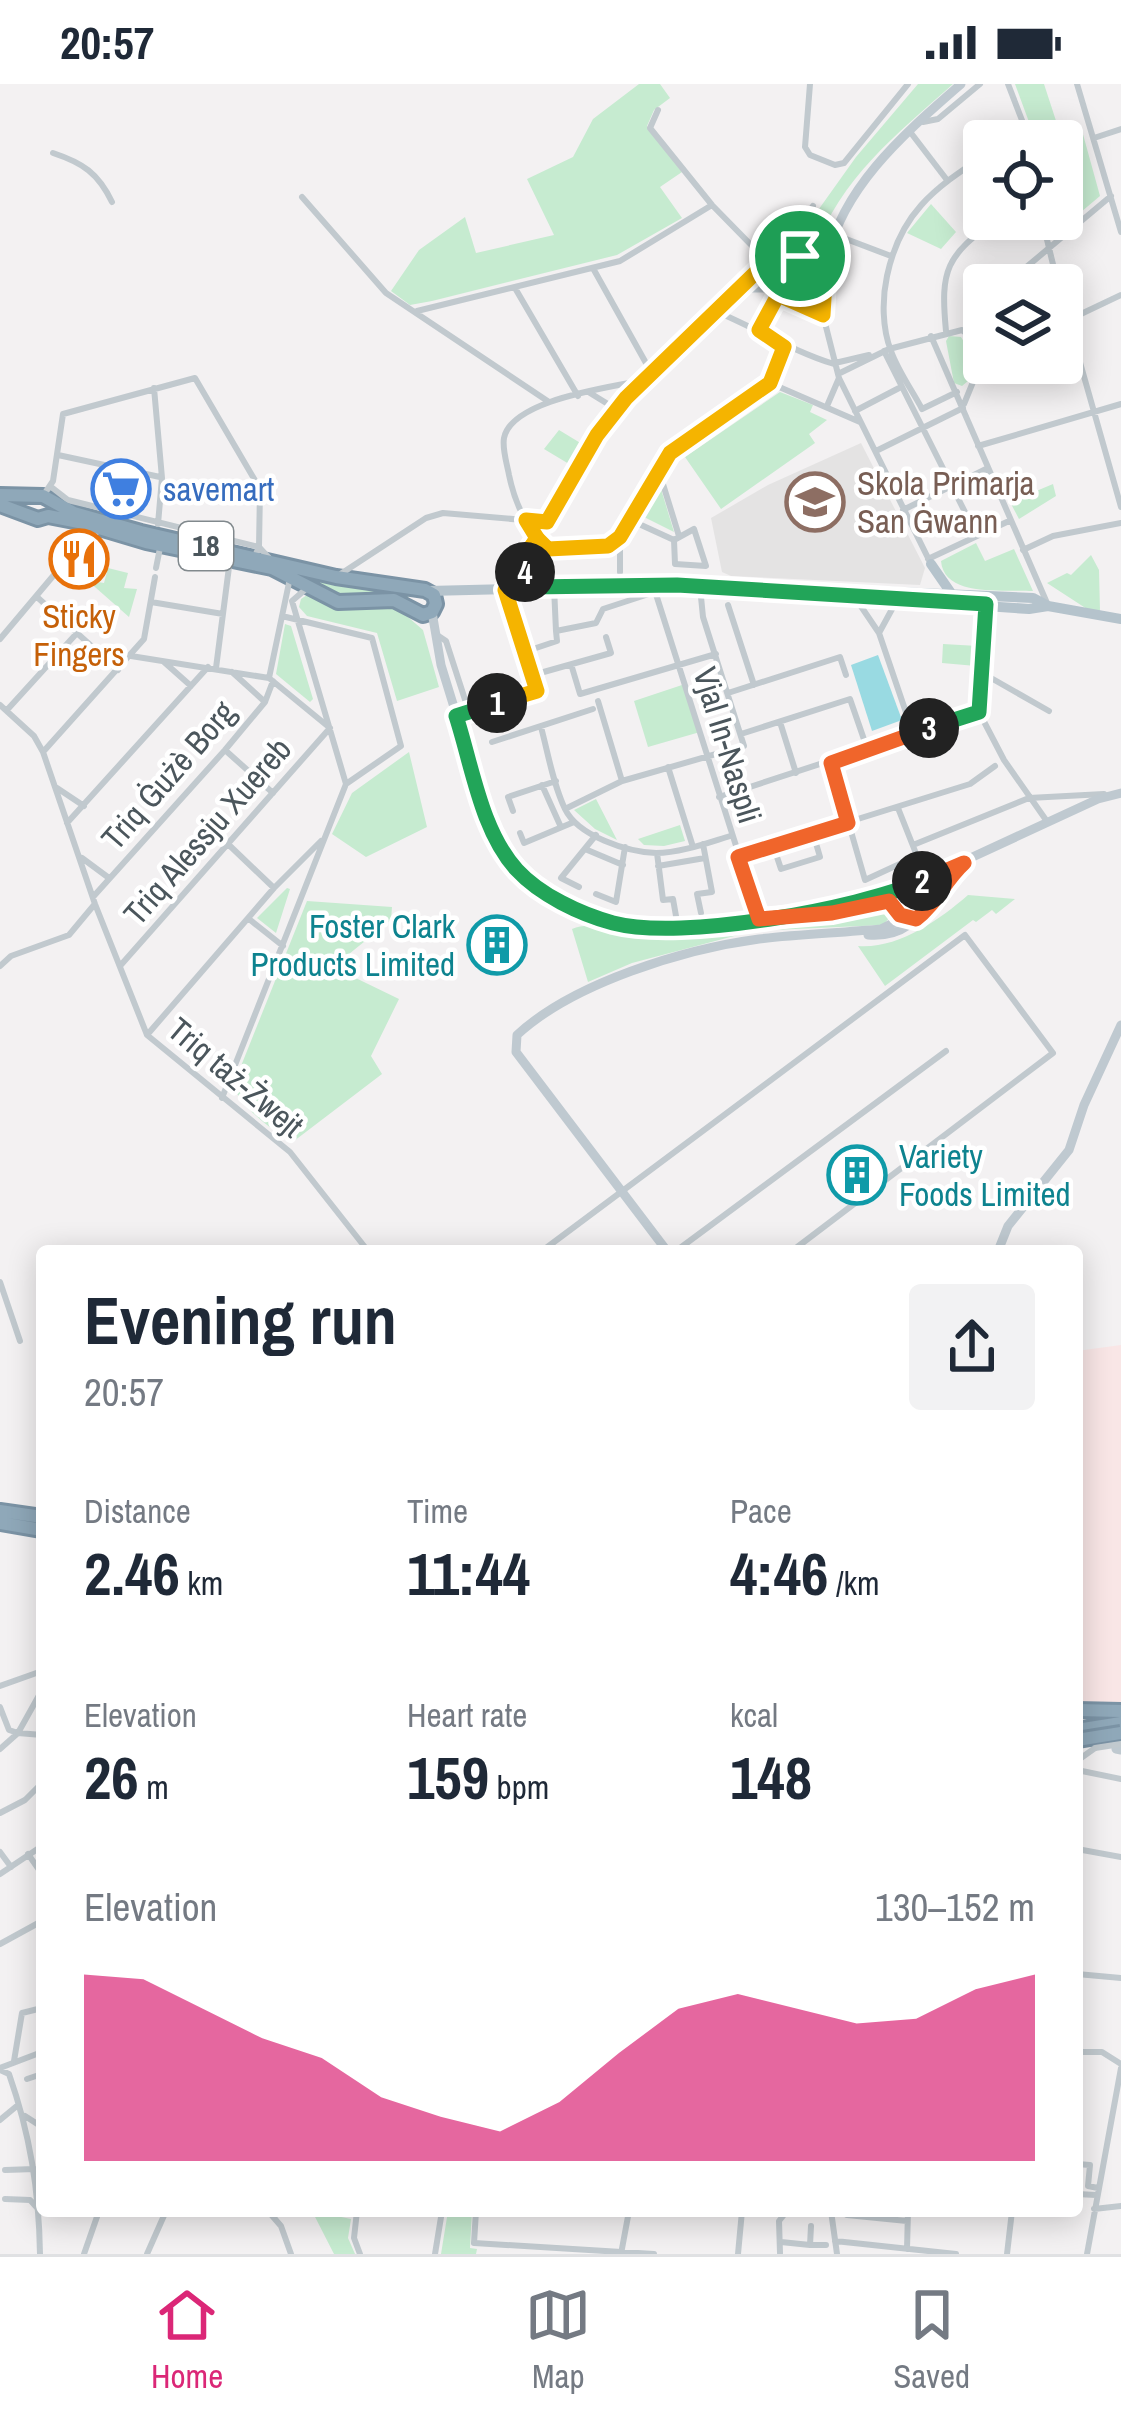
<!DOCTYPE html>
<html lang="en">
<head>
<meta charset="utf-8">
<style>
	:root { --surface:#fff; --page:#f2f2f3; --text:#1f2937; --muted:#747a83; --line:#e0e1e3; --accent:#db2777 }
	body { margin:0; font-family:"Archivo Narrow",sans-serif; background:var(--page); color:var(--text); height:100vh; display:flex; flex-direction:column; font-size:45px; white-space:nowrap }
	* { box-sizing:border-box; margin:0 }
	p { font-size:39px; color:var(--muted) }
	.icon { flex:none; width:66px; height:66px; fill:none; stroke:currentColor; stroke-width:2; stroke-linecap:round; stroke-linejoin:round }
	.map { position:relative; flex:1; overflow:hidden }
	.sheet { position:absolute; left:36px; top:1161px; width:1047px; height:972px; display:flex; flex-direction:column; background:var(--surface); border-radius:12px; box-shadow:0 6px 30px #0003 }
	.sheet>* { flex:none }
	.fabs { position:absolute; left:963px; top:36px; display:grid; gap:24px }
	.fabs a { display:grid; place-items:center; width:120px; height:120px; border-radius:12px; background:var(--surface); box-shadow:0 6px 30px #0003; font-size:60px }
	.pin { position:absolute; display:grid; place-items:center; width:102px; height:102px; color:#fff; margin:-51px; border:6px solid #fff; border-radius:50%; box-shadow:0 3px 12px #0007 }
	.km { position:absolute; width:60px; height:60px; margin:-30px; border-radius:50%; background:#222; color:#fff; font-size:33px; line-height:60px; text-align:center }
	.round { display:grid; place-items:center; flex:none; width:126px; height:126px; border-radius:12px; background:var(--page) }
	.overview { display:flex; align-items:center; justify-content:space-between; height:204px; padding:0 48px }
	h1 { font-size:66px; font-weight:700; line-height:90px }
	.stats { display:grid; grid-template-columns:repeat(3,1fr); gap:18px; height:204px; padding:12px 48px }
	.stats div { display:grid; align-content:center }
	.stats b { font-size:60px; font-weight:700 }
	.stats small { font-size:33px; font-weight:400 }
	.stats p { font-size:33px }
	.chart { height:336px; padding:24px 48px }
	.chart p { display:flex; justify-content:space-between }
	.chart svg { width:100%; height:216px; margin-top:12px; fill:var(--accent); opacity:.7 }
	.status { display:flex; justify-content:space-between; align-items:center; height:84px; padding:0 60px; background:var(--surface); direction:ltr }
	.status svg { height:33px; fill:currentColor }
	.tabs { display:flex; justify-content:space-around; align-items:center; height:168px; border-top:3px solid var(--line); background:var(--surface); font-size:33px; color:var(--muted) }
	.tabs a { display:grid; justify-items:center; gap:6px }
	.tabs .current { color:var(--accent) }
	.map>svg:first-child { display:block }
	.education { fill:#e4e3e3 }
	.medical { fill:#f9e6e6 }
	.green { fill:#c6ebd0 }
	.water { fill:#99dae2 }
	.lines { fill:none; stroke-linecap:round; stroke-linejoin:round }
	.highway-casing { stroke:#7b93a5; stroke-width:18 }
	.street { stroke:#c1c9ce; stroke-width:6 }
	.secondary { stroke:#bfc9d0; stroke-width:9 }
	.primary { stroke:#b5c3cc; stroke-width:10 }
	.highway { stroke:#8fa8b9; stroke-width:12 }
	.highway-bridge-casing { stroke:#7b93a5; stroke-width:18; stroke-linecap:butt }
	.street-bridge { stroke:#c1c9ce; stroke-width:6 }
	.highway-bridge { stroke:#8fa8b9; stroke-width:12 }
	.split-1-casing { stroke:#fff; stroke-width:24 }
	.split-2-casing { stroke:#fff; stroke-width:24 }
	.split-3-casing { stroke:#fff; stroke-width:24 }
	.split-4-casing { stroke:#fff; stroke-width:24 }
	.split-5-casing { stroke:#fff; stroke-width:24 }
	.split-1 { stroke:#f5b400; stroke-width:15 }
	.split-2 { stroke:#22a559; stroke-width:15 }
	.split-3 { stroke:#f0652b; stroke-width:15 }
	.split-4 { stroke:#22a559; stroke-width:15 }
	.split-5 { stroke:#f5b400; stroke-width:15 }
	.labels { text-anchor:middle; stroke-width:9; stroke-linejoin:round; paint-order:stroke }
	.shield { fill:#fff; stroke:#81898d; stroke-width:3 }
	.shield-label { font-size:30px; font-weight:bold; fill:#4b565c }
	.education-label { font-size:33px; fill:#785e54; stroke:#fff; text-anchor:start }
	.shop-label { font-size:33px; fill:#366cbe; stroke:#fff; text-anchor:start }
	.food-label { font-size:33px; fill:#c56008; stroke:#fff }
	.street-label { font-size:33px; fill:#4b565c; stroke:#fff }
	.culture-label { font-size:33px; fill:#0d838f; stroke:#fff; text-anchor:end }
</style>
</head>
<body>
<div class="status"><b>20:57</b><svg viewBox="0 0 49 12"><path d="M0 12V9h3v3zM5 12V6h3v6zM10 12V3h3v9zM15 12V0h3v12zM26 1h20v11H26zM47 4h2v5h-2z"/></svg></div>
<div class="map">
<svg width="1121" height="2170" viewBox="0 0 1121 2170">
	<rect width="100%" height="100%" fill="#f3f1f2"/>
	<path class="education" d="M 861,359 L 925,484 L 920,501 L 731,492 L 722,488 L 711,434 L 768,401 Z"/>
	<path class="medical" d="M 1121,1261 L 1121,1621 L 1077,1619 L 1077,1267 Z"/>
	<path class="green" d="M 639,0 L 660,0 L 670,14 L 654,26 L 647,42 L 682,88 L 660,103 L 682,134 L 617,171 L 432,217 L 410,221 L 391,207 L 419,166 L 465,133 L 476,169 L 554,151 L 527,95 L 573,73 L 593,35 Z
		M 918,0 L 953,0 C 898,49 839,95 815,167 L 798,166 L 794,160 L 856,73 Z
		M 1015,0 L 1044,0 L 1060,49 L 1081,43 L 1100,112 L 1056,149 L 1050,149 L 1047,135 L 1062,135 L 1062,57 L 1036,57 Z
		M 931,120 L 956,148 L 941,165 L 907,149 Z
		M 949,252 L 961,253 L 964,258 L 968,297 L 962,302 L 954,299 L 946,257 Z
		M 780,308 L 813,321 L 810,328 L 827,336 L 809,350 L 815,359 L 721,425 L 685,373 Z
		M 559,346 L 587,363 L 574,383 L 544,365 Z
		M 658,395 L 674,448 L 638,430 Z
		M 1053,400 L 1056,412 L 1019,435 L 1010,418 Z
		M 976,459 L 985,477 L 1014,465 L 1033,507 C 1004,505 944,514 941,477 Z
		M 1091,471 L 1099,486 L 1100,527 L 1087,525 L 1047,499 L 1067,489 L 1071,491 Z
		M 108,484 L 128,489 L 124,504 L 137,505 L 129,533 L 87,496 L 104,499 Z
		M 317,494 L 410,509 L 407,517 L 343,511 L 307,497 Z
		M 307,511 L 335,523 L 392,522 L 401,527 L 423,546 L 439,603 L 397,617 L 377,549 L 307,532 L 299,523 L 301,515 Z
		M 285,540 L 291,542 L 313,615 L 310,618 L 276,590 Z
		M 943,560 L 978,562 L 976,582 L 942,579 Z
		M 685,600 L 700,648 L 648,663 L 634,617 Z
		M 409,668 L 427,743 L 366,773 L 332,750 L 352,709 Z
		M 596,715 L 617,756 L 595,745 L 574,726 Z
		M 680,741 L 685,757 L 664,762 L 644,761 L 638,755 Z
		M 287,804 L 290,805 L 276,849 L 257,834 Z
		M 968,811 L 1015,815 L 996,830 L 992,826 L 976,838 L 973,836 L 885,902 L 858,862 C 898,865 938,837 968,811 Z
		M 307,817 L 392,823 L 391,836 L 333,883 L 399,915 L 371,972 L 382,990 L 294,1057 C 273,1048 242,1024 233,1002 Z
		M 881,820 L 889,825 L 891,832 L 883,841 L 753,847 L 632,879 L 588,898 L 572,845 C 592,836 613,848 635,850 C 709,857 787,839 859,828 Z
		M 312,2127 L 351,2135 L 348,2154 L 355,2170 L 334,2170 Z
		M 448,2127 L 472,2127 L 470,2164 L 477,2165 L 476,2170 L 441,2170 Z"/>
	<path class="water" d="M 878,571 L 902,636 L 872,647 L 851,581 Z"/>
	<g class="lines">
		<g class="highway-casing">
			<path id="highway" d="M 0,411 L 43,412 L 74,429 L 141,448 L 336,493 L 425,506 L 434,511 L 436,520 L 432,528 L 423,531 L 394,516 L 338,518 L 272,484 L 146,458 L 79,438 L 48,432 L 38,435 L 0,421
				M 0,1427 L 42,1433
				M 0,1439 L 42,1446
				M 1077,1626 L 1121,1627
				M 1077,1646 L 1121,1639"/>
		</g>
		<path class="street" d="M 810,0 L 805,63 L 810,71 L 835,81 L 844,79 L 908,0
			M 1008,0 L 1030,57
			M 1077,0 L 1121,148
			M 658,26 L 650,44 L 712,121 L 757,167 L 763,184
			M 923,38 L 938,35 L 980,0
			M 911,49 L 947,96
			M 1094,54 L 1121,45
			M 53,69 C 83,79 98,89 112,118
			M 302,113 L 386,209 L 549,318
			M 1042,135 L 1058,201
			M 833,150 L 891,172
			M 783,162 L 813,122
			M 826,180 L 823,231 L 839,294 L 931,480
			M 594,186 L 651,288
			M 1005,201 L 1111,112
			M 515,204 L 578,312
			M 1062,215 L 1121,423
			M 417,227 L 620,177 L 712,121
			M 715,227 C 756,244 792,267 834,280
			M 1062,239 L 1121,211
			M 759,246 L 778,211
			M 946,247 C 940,185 946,172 997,135
			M 931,252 L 1047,519
			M 970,252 L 984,222
			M 884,267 L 977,452
			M 971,267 L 984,265
			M 835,279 L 869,271
			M 838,290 L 889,265 L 962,246 L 970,252 L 973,298
			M 770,299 L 860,338
			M 154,304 L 162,394 L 158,440
			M 590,309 L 616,325
			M 964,320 L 973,298 L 998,279
			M 827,322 L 839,294
			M 922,325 C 912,306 898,287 891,267 C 882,244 882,215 887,192 C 900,130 933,105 984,72
			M 922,325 L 957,308
			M 855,327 L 901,303
			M 978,362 L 1121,320
			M 876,367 L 963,324
			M 58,371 L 160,393
			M 658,384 L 679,452
			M 50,402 L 68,416 L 259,463 L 270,475
			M 45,409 L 53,397 L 63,330 L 195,294 L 260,405 L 259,463 L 255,472
			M 903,426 L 986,385
			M 628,435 L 674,456
			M 694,445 L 706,482 L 675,480 L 674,456 Z
			M 620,453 L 608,462 L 549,465 C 526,445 515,420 509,391 C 507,380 502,365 504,354 C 512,316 607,304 639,297
			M 1023,466 L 1053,452 L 1121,439
			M 928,475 L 1009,437
			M 156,484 L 160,464
			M 620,488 L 620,453 L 671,369 L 770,299 L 784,263
			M 339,491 L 426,434 L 443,429 L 547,438
			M 554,503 L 556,547
			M 307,504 L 292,517 L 346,700
			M 654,504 L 759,834
			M 37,513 L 118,586
			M 856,515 L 879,549 L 913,649
			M 151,518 L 223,530
			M 728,521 L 754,601
			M 985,524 L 979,628 L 1004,676 L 1046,736
			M 879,549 L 897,516
			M 437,551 L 446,557 L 469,628
			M 0,555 L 80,460 L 98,447
			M 524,568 L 557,557 L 556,547 L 596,539 L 603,525 L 655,508
			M 131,572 L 269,594 L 330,644
			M 164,578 L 191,602
			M 571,580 L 580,610 L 716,570
			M 216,584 L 229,483
			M 232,588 L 265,618
			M 984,590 L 1049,627
			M 533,591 L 611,569 L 606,553
			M 269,594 L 290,494
			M 728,609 L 840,573 L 846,591
			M 598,617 L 622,697
			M 0,621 L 34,652 L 43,668 L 95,820 L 147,951 L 290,1068 L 368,1167
			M 7,626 L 77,549
			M 456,632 L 537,607 L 504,506
			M 780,638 L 796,689
			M 541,643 C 548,669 553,700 565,725 C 578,752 627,768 656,769 C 680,769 707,759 730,752
			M 741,650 L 850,615 L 868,667
			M 492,658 L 593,625
			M 225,666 L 273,709
			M 43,668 L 144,555 L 155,493
			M 831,678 L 865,796 L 917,772 L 898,724
			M 668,683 L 693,763
			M 542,701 L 560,741
			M 57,704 L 84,722
			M 719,713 L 979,628
			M 565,725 L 622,697 L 744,662 L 703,533 L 700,503
			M 513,727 L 508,713 L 556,697
			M 67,739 L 208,583
			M 520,749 L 524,759 L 574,738
			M 229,761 L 274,804
			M 773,761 L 781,785 L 820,773 L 813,749
			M 913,761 L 1029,714 L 1104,710
			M 585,765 L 623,781
			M 657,769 L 663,816 L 673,815 L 676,832
			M 739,772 L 970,700 L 995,682
			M 82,774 L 109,794
			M 658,782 L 705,774
			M 579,803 L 561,794 L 596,751
			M 596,810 L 616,818 L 625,763
			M 93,813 L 225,666 L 265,618 L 273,597
			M 701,829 L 697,810 L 712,808 L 703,760
			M 249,835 L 283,862
			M 0,882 L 11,872 L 69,851 L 94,821
			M 120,882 L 330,644
			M 147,951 L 274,804 L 321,757
			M 222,1014 L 346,700 L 401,662 L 372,554 L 282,532
			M 542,1167 L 965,851 L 1053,969 L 792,1167
			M 676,1167 L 946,967
			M 0,1198 L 20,1257
			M 0,1602 L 42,1587
			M 0,1623 L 9,1646 L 18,1649
			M 18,1649 L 42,1651
			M 0,1665 L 18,1649 L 42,1606
			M 1077,1682 L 1081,1674 L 1095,1664
			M 1077,1686 L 1121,1695
			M 0,1729 L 25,1716 L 42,1699
			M 1077,1765 L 1121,1773
			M 0,1768 L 11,1783
			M 28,1770 L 42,1790
			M 0,1790 L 42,1762
			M 0,1860 L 42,1837
			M 1077,1890 L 1121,1894
			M 1077,1968 L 1102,1968 L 1121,1980
			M 14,1977 L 22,1929 L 42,1924
			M 0,1984 L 42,1968
			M 0,1986 L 9,1990 C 30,2050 39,2106 40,2170
			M 27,1995 L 42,1990
			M 25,2032 L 42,2043
			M 0,2036 L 18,2021
			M 1077,2080 L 1090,2081 L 1088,2102 L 1098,2104
			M 5,2086 L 35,2085
			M 1077,2110 L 1096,2111
			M 5,2115 L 30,2116 L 39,2126
			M 1094,2125 L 1121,2122
			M 268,2127 L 281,2142 L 291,2170
			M 357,2127 L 354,2154 L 360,2170
			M 476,2127 L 474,2159 L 654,2170
			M 831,2127 L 837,2170
			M 847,2131 L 907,2137
			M 835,2157 L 956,2170
			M 781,2158 L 810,2161 L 811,2142
			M 810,2161 L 826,2161
			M 907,2165 L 908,2127
			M 780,2169 L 779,2137 L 787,2127
			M 84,2170 L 99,2127
			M 147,2170 L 166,2127
			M 435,2170 L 442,2127
			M 621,2170 L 629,2127
			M 738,2170 L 742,2127
			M 1007,2170 L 1012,2127
			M 1087,2170 L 1121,1984"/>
		<path class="secondary" d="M 741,204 L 767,204 L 823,231
			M 527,472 L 524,494 L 530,503
			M 504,506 L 597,351 L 616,325 L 641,296 L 781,163 L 826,180 C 840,104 905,49 961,0
			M 432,528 L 441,581 L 491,743 L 519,789 L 552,813 L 616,840 L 665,844 L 847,826 L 882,817 L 903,805
			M 831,823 L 912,801 L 1098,715 L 1121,709
			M 868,851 C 920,855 925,814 955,787
			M 667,1167 L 516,968 L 517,951 C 573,899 684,865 759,855 C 799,850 840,849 881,845 L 895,838 L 897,827
			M 998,1167 L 1008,1142 L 1069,1066 L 1084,1021 L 1121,941
			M 1116,1665 L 1121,1666"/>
		<path class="primary" d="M 931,480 L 951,509
			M 805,504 L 1033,514 L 1048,522 L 1121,535
			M 428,507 L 677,501 L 1029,525 L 1048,522"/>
		<use href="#highway" class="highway"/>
		<g class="highway-bridge-casing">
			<path id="highway-bridge" d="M 1077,1656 L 1121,1649"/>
		</g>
		<path class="street-bridge" d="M 1095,1664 L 1121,1660"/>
		<use href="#highway-bridge" class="highway-bridge"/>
	</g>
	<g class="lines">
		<g class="split-1-casing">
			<path id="split-1" d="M 497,619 L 537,607 L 505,506 L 537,454 L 526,436 L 547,438 L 597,351 L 626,314 L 781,164 L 800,172"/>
		</g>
		<g class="split-2-casing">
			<path id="split-2" d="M 497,619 L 456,632 C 472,681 481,747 517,786 C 540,811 580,830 613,839 C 682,857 856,825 922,797"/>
		</g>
		<g class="split-3-casing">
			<path id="split-3" d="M 922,797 L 964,779 C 945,796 935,821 916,835 L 900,831 L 889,817 L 832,829 L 759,835 L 738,773 L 848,739 L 831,679 L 929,644"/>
		</g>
		<g class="split-4-casing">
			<path id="split-4" d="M 525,488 L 530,503 L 677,501 L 986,520 L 979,628 L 929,644"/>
		</g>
		<g class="split-5-casing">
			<path id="split-5" d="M 525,488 L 528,467 L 537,454 L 548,465 L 608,462 L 620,453 L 670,369 L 770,299 L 784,263 L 759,246 L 778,211 L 823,231 L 826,180 L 800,172"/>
		</g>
		<use href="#split-1" class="split-1"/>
		<use href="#split-2" class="split-2"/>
		<use href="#split-3" class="split-3"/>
		<use href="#split-4" class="split-4"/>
		<use href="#split-5" class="split-5"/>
	</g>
	<defs>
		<g id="supermarket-ring" transform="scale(3)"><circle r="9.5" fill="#fff" stroke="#3f7fe0" stroke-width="1.5"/><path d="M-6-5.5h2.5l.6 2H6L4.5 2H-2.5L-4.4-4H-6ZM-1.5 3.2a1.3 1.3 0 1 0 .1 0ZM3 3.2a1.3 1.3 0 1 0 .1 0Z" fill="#3f7fe0"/></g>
		<g id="school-ring" transform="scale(3)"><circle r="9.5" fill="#fff" stroke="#8d6e63" stroke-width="1.5"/><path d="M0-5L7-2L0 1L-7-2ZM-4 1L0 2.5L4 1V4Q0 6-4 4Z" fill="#8d6e63"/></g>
		<g id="restaurant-ring" transform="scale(3)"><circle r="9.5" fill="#fff" stroke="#e8710a" stroke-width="1.5"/><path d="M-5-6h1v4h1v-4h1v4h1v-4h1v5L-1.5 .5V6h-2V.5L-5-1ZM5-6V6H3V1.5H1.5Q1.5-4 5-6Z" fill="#e8710a"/></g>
		<g id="building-ring" transform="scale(3)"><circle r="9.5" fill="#fff" stroke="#0f9aa8" stroke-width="1.5"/><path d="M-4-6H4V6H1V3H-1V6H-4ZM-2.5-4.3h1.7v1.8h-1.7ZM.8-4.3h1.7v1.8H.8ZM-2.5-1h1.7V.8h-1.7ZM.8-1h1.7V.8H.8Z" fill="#0f9aa8"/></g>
	</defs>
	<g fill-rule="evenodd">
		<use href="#supermarket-ring" x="121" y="405"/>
		<use href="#school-ring" x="815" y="418"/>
		<use href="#restaurant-ring" x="79" y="475"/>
		<use href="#building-ring" x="497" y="861"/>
		<use href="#building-ring" x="857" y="1091"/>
	</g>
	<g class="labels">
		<rect class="shield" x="179" y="438" width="54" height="48" rx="9"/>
		<g class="shield-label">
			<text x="206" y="472">18</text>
		</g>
		<g class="education-label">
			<text x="857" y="411">Skola Primarja<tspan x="857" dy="38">San Ġwann</tspan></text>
		</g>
		<g class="shop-label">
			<text x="163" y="417">savemart</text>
		</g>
		<g class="food-label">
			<text x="79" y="544">Sticky<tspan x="79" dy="38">Fingers</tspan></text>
		</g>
		<g class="street-label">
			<text transform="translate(728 661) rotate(73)" y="12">Vjal In-Naspli</text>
			<text transform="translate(168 691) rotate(-49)" y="12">Triq Ġużè Borg</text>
			<text transform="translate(207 747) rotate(-49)" y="12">Triq Alessju Xuereb</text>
			<text transform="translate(236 993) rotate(40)" y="12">Triq taż-Żwejt</text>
		</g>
		<g class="culture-label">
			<text x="455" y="854">Foster Clark<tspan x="455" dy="38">Products Limited</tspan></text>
			<text x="899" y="1084" text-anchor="start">Variety<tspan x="899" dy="38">Foods Limited</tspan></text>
		</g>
	</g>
</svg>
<div class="fabs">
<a><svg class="icon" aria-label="locate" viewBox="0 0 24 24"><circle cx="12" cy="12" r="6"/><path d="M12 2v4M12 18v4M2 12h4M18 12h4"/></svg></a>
<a><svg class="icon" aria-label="layers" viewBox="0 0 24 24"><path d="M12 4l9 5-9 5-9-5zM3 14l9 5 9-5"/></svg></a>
</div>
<div class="pin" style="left:800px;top:172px;background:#1e9e55"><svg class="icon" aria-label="arrive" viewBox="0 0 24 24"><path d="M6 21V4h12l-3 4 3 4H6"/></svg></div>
<b class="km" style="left:497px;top:619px">1</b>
<b class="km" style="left:922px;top:797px">2</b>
<b class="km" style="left:929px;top:644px">3</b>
<b class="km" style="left:525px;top:488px">4</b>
<section class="sheet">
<div class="overview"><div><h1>Evening run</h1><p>20:57</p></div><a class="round"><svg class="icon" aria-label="share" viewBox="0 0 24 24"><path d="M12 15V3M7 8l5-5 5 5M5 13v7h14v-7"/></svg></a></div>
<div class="stats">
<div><p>Distance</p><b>2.46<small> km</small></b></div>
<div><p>Time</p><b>11:44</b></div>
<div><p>Pace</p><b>4:46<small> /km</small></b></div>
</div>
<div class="stats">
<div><p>Elevation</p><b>26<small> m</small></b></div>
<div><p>Heart rate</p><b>159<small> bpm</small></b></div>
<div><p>kcal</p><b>148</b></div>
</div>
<div class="chart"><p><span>Elevation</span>130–152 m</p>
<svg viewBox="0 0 160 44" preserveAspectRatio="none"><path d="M0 44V6L10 7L20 13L30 19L40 23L50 31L60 35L70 38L80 32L90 22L100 13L110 10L120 13L130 16L140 15L150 9L160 6V44z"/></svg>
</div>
</section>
</div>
<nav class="tabs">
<a class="current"><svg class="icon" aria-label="home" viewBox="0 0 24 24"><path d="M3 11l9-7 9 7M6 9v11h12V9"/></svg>Home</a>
<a><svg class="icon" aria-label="map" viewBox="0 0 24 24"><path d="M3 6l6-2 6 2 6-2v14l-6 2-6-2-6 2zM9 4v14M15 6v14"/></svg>Map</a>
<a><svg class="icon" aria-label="saved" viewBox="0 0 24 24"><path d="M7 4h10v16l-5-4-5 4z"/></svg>Saved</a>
</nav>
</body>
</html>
